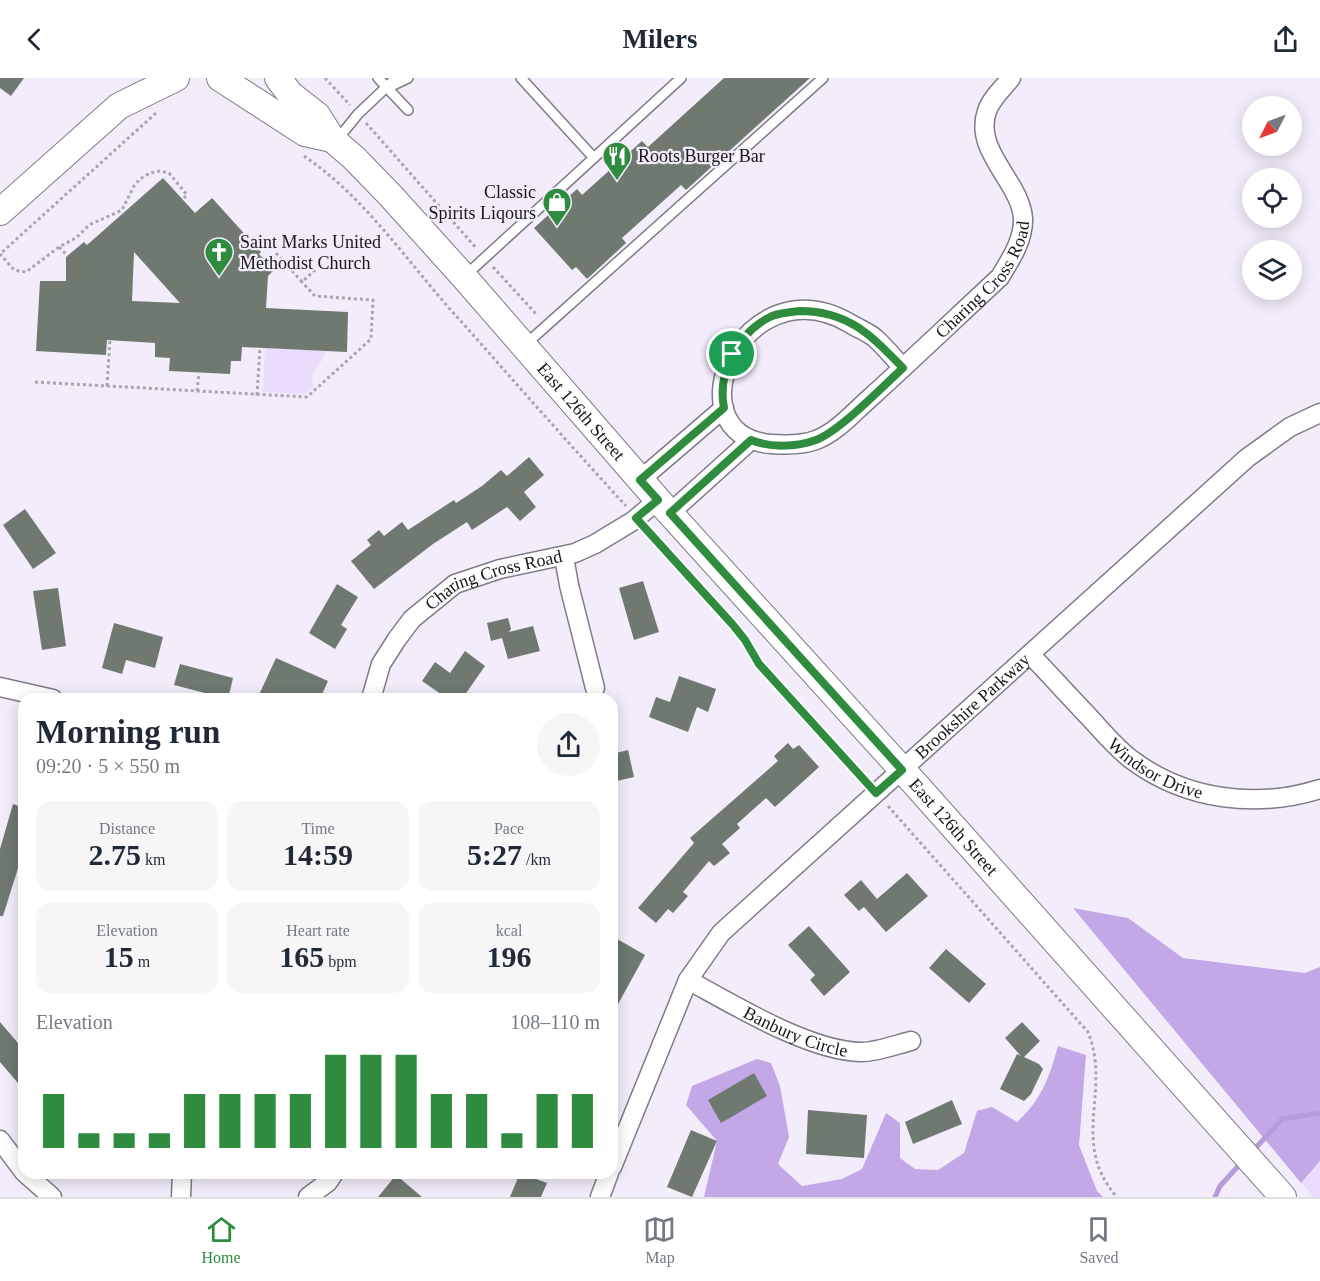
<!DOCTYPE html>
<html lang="en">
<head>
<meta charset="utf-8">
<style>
	:root { --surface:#fff; --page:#f6f6f7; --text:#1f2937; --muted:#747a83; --line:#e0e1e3; --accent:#2f8c3e }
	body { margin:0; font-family:Georgia,serif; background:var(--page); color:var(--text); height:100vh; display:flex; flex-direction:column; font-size:22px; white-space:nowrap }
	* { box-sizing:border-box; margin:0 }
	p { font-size:20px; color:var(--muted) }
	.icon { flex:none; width:33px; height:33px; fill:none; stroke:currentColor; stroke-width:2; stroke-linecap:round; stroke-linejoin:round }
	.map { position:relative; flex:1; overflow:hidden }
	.details { position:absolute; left:18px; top:615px; width:600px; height:486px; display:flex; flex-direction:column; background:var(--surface); border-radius:18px; box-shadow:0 3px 15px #0003 }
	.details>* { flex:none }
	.needle { width:39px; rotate:228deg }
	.tools { position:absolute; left:1242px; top:18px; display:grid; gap:12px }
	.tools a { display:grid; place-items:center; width:60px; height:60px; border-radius:50%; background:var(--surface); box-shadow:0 3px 15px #0003; font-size:30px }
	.pin { position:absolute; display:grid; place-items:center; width:51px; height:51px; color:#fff; margin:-26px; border:3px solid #fff; border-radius:50%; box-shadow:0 2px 6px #0007 }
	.round { display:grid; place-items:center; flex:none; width:63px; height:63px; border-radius:32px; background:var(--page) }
	.summary { display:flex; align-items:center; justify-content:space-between; height:102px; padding:0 18px }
	h1 { font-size:33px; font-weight:700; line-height:45px }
	.stats { display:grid; grid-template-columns:repeat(3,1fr); gap:9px; height:102px; padding:6px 18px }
	.stats div { display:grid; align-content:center; border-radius:15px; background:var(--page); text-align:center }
	.stats b { font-size:30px; font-weight:700 }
	.stats small { font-size:16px; font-weight:400 }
	.stats p { font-size:16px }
	.chart { height:168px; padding:12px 18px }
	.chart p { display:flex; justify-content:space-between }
	.chart svg { width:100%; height:108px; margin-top:6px; stroke:var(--accent); stroke-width:6 }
	header { display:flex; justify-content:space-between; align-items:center; height:78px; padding:0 18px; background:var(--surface); font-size:27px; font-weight:700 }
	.tab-bar { display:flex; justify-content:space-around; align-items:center; height:84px; border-top:2px solid var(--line); background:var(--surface); font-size:16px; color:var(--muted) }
	.tab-bar a { display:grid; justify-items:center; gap:3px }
	.tab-bar .current { color:var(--accent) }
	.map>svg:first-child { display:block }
	.green { fill:#e9dcfd }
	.forest { fill:#c3a8e8 }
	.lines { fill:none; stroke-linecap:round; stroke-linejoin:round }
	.stream { stroke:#b69bda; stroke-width:5 }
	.building { fill:#6f7970; fill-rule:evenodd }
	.lane-casing { stroke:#7f7b87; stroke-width:12 }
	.street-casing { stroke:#7f7b87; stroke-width:21 }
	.secondary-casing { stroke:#7f7b87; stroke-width:28 }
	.path { stroke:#a9a4af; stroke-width:3; stroke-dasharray:3 3; stroke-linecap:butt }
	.lane { stroke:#fff; stroke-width:9 }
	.street { stroke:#fff; stroke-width:18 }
	.secondary { stroke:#fff; stroke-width:26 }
	.route-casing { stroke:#fff; stroke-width:12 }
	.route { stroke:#2f8c3e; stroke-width:8 }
	.labels { text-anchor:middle; stroke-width:4.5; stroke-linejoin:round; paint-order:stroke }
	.poi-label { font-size:18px; fill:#19171c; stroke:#f3edfb; text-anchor:start }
	.street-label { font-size:18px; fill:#19171c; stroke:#f3edfb }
</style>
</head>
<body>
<header><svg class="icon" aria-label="back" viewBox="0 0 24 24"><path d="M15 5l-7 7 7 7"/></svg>Milers<svg class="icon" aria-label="share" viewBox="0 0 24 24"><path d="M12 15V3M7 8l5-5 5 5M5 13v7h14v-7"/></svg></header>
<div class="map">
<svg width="1320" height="1119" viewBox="0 0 1320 1119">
	<rect width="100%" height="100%" fill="#f3edfb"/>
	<path class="green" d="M 265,270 L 326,273 C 322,287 311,291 312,304 L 315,308 L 305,316 L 263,314 Z
		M 1320,1083 L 1320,1119 L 1314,1119 L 1301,1105 Z"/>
	<path class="forest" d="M 1073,830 L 1128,840 L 1183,880 L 1305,895 L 1320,889 L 1320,1083 L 1301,1105 Z
		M 1058,968 L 1086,977 L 1079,1067 L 1097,1113 L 1103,1119 L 704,1119 L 717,1063 L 686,1027 L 692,1008 L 757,981 L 771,985 L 780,1008 L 789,1059 L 778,1086 L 802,1108 L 842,1101 L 862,1091 L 886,1035 L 900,1045 L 900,1080 L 915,1091 L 938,1092 L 964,1075 L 977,1033 L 992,1029 L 1017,1044 C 1042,1021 1049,1000 1058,968 Z"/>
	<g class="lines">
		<path class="stream" d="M 1252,1074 L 1282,1041 L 1320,1035
			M 1215,1119 L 1220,1108 L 1241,1085"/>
	</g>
	<path class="building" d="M 0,0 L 24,0 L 11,18 L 0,10 Z
		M 724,0 L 810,0 L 686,112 L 681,107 L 622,160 L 626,165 L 587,201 L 576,189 L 572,192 L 534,150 L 577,111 L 582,117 L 642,63 L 648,69 Z
		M 163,100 L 195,135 L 212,120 L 261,174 L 259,176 L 274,192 L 268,198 L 266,230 L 348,234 L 347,274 L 242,269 L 241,283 L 231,283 L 230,296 L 169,293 L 170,280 L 155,279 L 155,265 L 107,262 L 106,277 L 36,273 L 40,203 L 66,203 L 66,179 L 84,164 L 87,167 ZM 134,174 L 180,225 L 132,223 Z
		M 529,379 L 544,397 L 524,414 L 536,429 L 520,443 L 507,429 L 472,452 L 467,444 L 433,466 L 374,511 L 351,483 L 371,467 L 367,462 L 379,452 L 384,458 L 402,444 L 408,452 L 454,422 L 456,425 L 482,408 L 501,392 L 507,398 Z
		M 25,431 L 56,475 L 33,491 L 3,447 Z
		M 643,503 L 659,554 L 634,562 L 619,510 Z
		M 337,506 L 358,519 L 341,547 L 347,551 L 335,571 L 309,555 Z
		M 58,510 L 66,568 L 42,572 L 33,513 Z
		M 508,540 L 511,551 L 509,554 L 533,548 L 540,573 L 508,581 L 502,560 L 491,563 L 487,545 Z
		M 114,545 L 163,559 L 155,590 L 126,582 L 122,596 L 102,590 Z
		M 465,573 L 485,588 L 462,621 L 448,621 L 422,603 L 435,584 L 450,595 Z
		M 276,580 L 328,603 L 320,621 L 298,621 L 287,616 L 285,621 L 257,621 Z
		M 180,586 L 233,600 L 228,621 L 174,607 Z
		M 679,598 L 716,611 L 708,634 L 697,629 L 688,654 L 649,639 L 656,619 L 670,624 Z
		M 788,665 L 793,671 L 799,667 L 819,689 L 775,729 L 766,720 L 737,746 L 740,750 L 722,766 L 730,775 L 714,788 L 709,783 L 683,814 L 688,818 L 673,835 L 668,831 L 656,845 L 638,830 L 694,765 L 690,760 L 778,683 L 774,678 Z
		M 628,672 L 634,699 L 612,704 L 612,676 Z
		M 13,726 L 24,730 L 24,788 L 19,787 L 3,838 L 0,838 L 0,771 Z
		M 907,795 L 928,818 L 886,854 L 864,829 L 859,833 L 844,817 L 861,802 L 877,821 Z
		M 809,848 L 850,894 L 824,918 L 810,902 L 815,897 L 788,867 Z
		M 612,858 L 645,877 L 612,937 Z
		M 946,871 L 986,906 L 969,925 L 929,890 Z
		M 0,944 L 24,972 L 24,1012 L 0,984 Z
		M 1022,944 L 1040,963 L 1024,979 L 1039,986 L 1043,991 L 1031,1016 L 1024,1023 L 1000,1011 L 1017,976 L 1021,978 L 1005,960 Z
		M 754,995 L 767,1018 L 721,1045 L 708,1022 Z
		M 952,1022 L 962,1046 L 913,1066 L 905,1044 Z
		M 808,1032 L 867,1037 L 864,1080 L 806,1076 Z
		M 691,1052 L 717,1063 L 692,1119 L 667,1109 Z
		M 520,1095 L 547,1105 L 541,1119 L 510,1119 Z
		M 396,1097 L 422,1119 L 378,1119 Z"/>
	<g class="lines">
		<g class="lane-casing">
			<path id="lane" d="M 378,0 L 408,32
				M 521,0 L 594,80
				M 389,9 L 408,0
				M 337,62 L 358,36 L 396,0
				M 466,197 L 681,0
				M 526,266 L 823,0"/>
		</g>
		<g class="street-casing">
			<g id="street">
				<path id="s1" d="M 903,290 C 894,280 885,269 875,260 C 868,254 859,251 851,246 C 743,182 668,357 771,366 C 786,367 803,367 816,362 C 837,354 854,334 870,320 C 914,280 957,239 1000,199 C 1011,181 1024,161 1023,140 C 1020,103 973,73 987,33 C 991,21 1003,10 1011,0"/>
				<path d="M 640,402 L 724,330"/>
				<path d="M 670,435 L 751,362"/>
				<path d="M 564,479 L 569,507 L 595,610"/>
				<path id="s2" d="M 1030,576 C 1050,597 1070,619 1090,640 C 1103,654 1116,670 1132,682 C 1186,722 1256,731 1320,711"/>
				<path d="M 0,609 L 53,621"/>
				<path id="s3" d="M 371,621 L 381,586 L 397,561 L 412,541 L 455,506 L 500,491 L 575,475 L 595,466 L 633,443 L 658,422"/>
				<path id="s4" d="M 688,902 C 734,927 809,973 861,974 C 877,974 895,967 911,963"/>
				<path d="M 0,1062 L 24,1094"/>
				<path id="s5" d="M 612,1089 L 688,902 L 721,855 L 1247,380 L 1290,349 L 1320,335"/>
				<path d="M 25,1095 L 52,1119"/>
				<path d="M 181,1119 L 182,1095"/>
				<path d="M 308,1119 L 328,1104 L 334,1095"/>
				<path d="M 600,1119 L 609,1095"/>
			</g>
		</g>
		<g class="secondary-casing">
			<g id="secondary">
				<path d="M 220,0 L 305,55 L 332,61"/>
				<path id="s6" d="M 278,0 L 290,16 L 317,37 L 332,61 L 354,80 L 390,117 L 464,199 L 658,422 L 917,708 L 1283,1119"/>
				<path d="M 0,134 L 119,28 L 176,0"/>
			</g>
		</g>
		<path class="path" d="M 325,0 L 350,27
			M 156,35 L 0,176 L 14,192 L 26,194 L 59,169 L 76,160 L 89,147 L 122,132 L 134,108 L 140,101 L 150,95 L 160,93 L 169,95 L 187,117 L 183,121
			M 366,45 L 477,171
			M 304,78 C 366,120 408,185 458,240 C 514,303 569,366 626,428
			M 59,169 L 68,178
			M 267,185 L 277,176 L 302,204 L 315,192
			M 493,189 L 537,237
			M 35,304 L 307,319 L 371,261 L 373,222 L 315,218 L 302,204
			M 107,308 L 110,262
			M 197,313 L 199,295
			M 257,317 L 260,270
			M 648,453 L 733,547 L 745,562 L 759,586 L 866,704
			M 888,728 L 1088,954 C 1112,1013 1069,1065 1117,1119"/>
		<use href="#lane" class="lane"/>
		<use href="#street" class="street"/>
		<use href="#secondary" class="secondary"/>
	</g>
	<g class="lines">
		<g class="route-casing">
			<path id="route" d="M 800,233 C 848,233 871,257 903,290 C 883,308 840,353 816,362 C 797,369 770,370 751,362 L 670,435 L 902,692 L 876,715 L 759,586 L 745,562 L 733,547 L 636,440 L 658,422 L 640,402 L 724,330 C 717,294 738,254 772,238 C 780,235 791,234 800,233 Z"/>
		</g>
		<use href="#route" class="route"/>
	</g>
	<defs>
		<g id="restaurant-pin" transform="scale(1.5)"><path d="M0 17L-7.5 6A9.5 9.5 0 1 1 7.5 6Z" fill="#2f8c3e" stroke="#f3edfb"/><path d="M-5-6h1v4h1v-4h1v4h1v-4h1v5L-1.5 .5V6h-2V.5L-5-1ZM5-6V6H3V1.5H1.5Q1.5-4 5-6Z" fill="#fff"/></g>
		<g id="shop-pin" transform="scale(1.5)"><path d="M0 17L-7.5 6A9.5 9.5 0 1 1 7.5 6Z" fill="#2f8c3e" stroke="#f3edfb"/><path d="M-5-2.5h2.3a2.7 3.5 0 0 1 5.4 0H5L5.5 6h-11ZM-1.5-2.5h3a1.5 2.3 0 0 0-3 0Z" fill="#fff"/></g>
		<g id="church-pin" transform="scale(1.5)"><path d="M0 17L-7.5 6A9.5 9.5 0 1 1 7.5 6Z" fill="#2f8c3e" stroke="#f3edfb"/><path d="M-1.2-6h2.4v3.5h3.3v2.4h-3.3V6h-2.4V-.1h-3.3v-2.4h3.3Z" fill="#fff"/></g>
	</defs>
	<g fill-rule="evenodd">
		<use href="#restaurant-pin" x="617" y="78"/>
		<use href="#shop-pin" x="557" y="124"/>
		<use href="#church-pin" x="219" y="174"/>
	</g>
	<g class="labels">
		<g class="poi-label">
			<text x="638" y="84">Roots Burger Bar</text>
			<text x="536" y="120" text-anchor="end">Classic<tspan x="536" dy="21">Spirits Liqours</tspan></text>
			<text x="240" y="170">Saint Marks United<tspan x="240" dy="21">Methodist Church</tspan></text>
		</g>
		<g class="street-label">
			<text dy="6" stroke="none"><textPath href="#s1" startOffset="606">Charing Cross Road</textPath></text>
			<text dy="6" stroke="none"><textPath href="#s6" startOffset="452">East 126th Street</textPath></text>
			<text dy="6" stroke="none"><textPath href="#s3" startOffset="184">Charing Cross Road</textPath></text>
			<text dy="6" stroke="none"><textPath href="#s5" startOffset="598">Brookshire Parkway</textPath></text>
			<text dy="6" stroke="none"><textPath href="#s2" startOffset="172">Windsor Drive</textPath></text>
			<text dy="6" stroke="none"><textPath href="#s6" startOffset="1010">East 126th Street</textPath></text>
			<text dy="6" stroke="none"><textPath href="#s4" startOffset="120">Banbury Circle</textPath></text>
		</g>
	</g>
</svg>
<div class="tools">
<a><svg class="needle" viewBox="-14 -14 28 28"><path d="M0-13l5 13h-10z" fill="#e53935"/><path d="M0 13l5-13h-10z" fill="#747a83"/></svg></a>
<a><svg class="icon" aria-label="locate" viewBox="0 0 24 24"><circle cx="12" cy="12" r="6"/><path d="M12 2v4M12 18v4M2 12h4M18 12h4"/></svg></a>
<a><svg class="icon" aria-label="layers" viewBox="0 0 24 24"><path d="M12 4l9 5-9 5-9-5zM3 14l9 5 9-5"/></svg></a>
</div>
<div class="pin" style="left:732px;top:276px;background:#1e9e55"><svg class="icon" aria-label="arrive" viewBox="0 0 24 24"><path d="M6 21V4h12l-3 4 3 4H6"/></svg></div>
<section class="details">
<div class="summary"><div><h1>Morning run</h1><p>09:20 · 5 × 550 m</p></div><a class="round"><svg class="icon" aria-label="share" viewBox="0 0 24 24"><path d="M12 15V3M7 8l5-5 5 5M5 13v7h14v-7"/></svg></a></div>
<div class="stats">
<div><p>Distance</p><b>2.75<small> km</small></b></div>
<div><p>Time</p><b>14:59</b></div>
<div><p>Pace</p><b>5:27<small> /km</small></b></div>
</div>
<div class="stats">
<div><p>Elevation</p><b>15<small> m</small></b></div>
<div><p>Heart rate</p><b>165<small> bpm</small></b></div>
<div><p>kcal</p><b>196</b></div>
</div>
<div class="chart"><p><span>Elevation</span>108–110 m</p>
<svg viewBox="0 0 160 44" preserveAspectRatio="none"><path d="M5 44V22M15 44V38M25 44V38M35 44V38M45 44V22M55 44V22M65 44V22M75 44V22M85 44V6M95 44V6M105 44V6M115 44V22M125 44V22M135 44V38M145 44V22M155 44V22"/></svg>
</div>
</section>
</div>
<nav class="tab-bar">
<a class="current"><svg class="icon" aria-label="home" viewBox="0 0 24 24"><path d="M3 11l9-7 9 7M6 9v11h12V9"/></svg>Home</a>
<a><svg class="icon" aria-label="map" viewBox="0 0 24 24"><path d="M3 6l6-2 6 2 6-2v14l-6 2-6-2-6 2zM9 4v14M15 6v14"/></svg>Map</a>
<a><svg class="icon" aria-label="saved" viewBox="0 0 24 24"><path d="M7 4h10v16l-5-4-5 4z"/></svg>Saved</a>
</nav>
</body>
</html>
